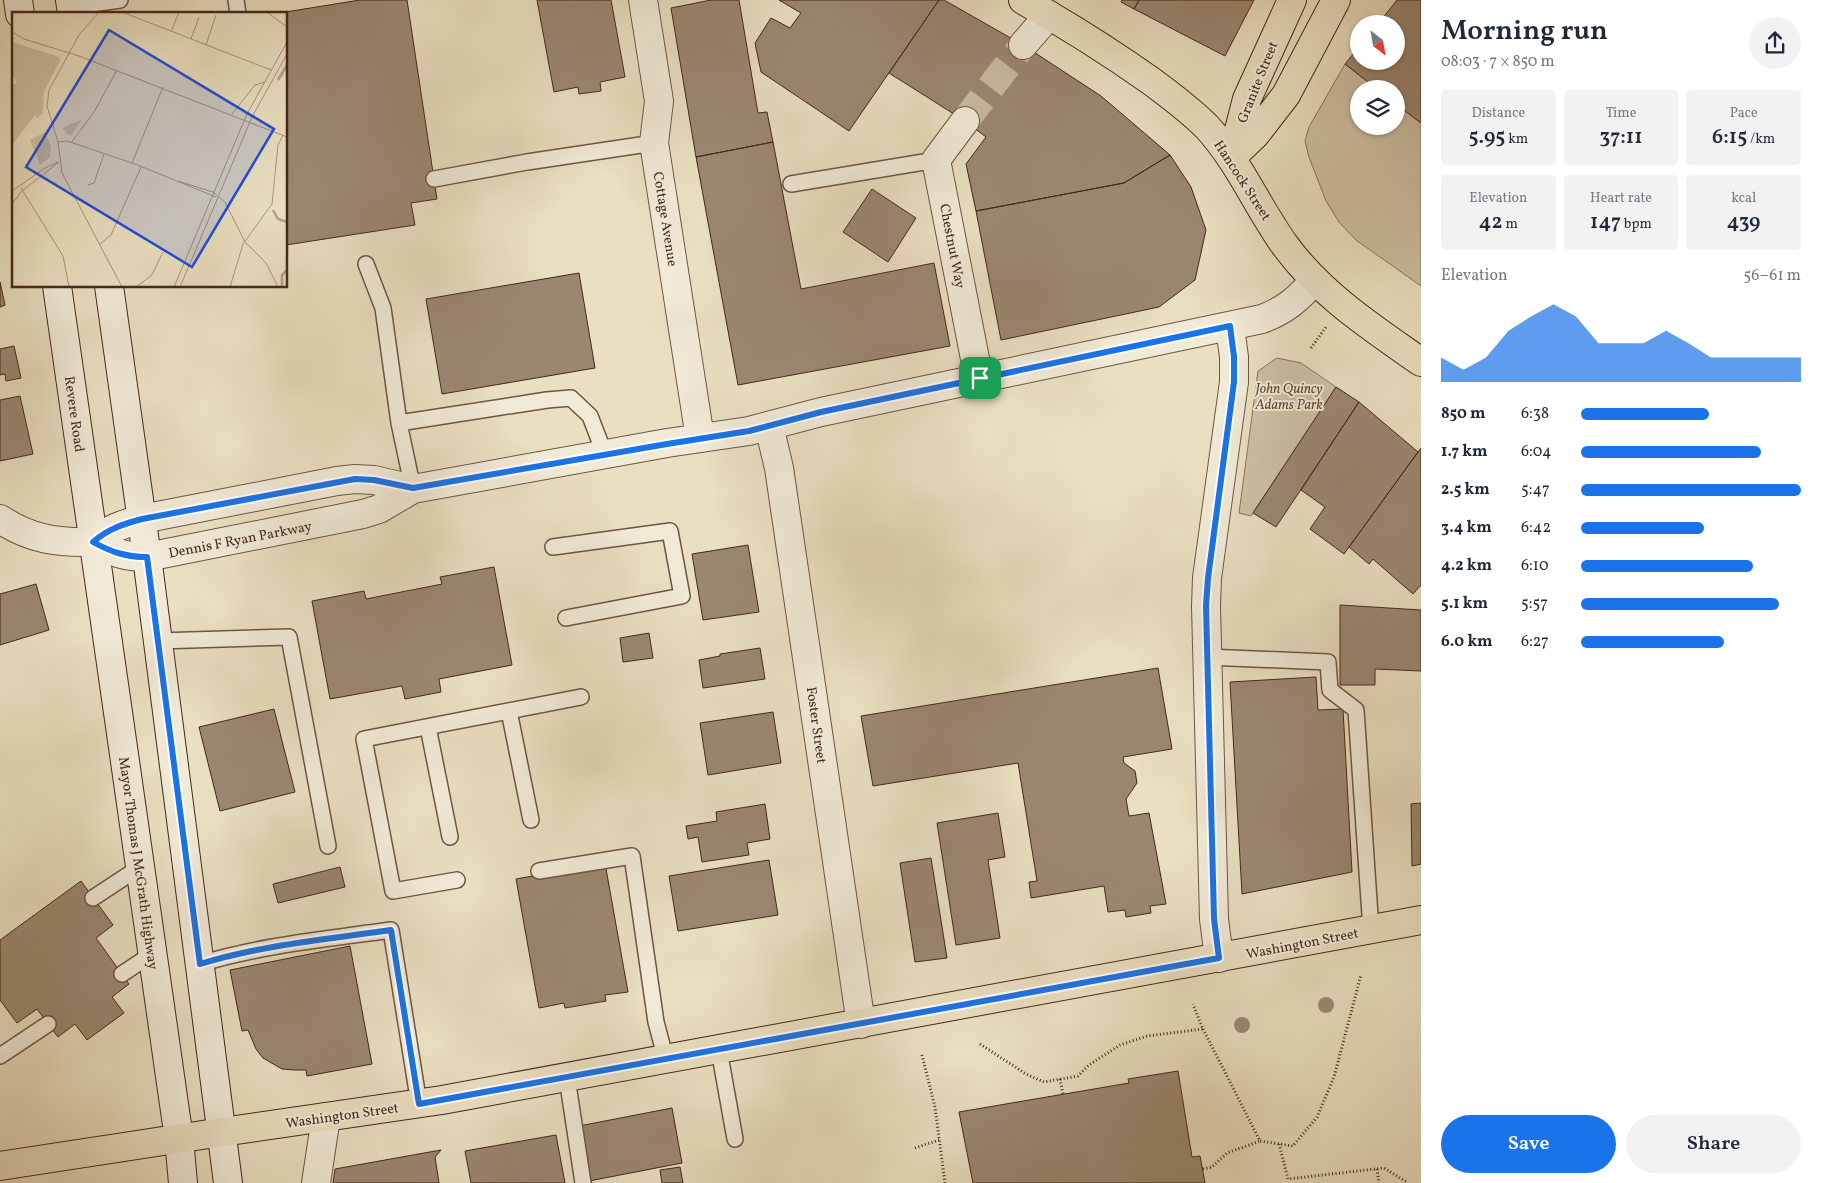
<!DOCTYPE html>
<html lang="en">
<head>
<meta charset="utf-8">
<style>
	:root { --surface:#fff; --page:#f2f2f3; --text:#1f2937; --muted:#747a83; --accent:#1a73e8 }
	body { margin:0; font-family:Vollkorn,serif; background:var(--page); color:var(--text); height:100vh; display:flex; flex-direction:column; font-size:19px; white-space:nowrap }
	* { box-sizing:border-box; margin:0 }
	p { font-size:16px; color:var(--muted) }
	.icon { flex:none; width:28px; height:28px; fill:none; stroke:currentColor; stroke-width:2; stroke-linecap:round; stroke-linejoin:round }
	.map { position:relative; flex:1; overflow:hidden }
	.side { display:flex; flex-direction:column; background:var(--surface); width:400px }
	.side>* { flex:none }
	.needle { width:32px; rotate:149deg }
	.fabs { position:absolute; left:1350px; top:15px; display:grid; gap:10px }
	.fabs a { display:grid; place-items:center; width:55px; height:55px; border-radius:50%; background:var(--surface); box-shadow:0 1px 4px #0004; font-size:25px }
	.pin { position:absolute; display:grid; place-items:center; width:42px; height:42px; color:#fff; margin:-21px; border-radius:10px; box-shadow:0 2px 8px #0006 }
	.round { display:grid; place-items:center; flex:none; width:52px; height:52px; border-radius:26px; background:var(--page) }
	.head { display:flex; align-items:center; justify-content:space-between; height:85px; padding:0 20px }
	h1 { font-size:28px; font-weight:600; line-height:38px }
	.figures { display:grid; grid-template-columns:repeat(3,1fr); gap:8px; height:85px; padding:5px 20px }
	.figures div { display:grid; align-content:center; border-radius:5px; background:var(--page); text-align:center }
	.figures b { font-size:21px; font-weight:600 }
	.figures small { font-size:14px; font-weight:400 }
	.figures p { font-size:14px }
	.chart { height:140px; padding:10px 20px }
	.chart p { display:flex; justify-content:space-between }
	.chart svg { width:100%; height:90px; margin-top:5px; fill:var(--accent); opacity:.7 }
	.cta { display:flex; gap:10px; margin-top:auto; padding:10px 20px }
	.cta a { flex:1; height:58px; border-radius:30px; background:var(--accent); color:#fff; font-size:20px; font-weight:600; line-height:58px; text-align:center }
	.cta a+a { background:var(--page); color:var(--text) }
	ul { padding:0 20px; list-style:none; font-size:16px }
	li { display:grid; grid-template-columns:80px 60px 1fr; align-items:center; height:38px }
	li i { height:12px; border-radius:6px; background:var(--accent) }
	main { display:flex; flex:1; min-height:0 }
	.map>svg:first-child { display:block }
	.green { fill:#cec0a5; stroke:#8a7460 }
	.building { fill:#9b8771; stroke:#45271b }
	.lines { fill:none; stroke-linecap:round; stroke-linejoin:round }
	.minor-tunnel { stroke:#c9baa0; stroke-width:28; stroke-dasharray:28 14; stroke-linecap:butt }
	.service-casing { stroke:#6e5544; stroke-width:18 }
	.minor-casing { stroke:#6e5544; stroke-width:30 }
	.tertiary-casing { stroke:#6e5544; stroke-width:30 }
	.secondary-casing { stroke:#45271b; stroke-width:30 }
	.primary-casing { stroke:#45271b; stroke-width:30 }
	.path { stroke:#45271b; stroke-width:3; stroke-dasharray:1 2.5; stroke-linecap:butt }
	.service { stroke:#f1ead7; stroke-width:15 }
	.minor { stroke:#f1ead7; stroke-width:28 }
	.tertiary { stroke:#f1ead7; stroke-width:28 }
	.secondary { stroke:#f1ead7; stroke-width:28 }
	.primary { stroke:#eadfc1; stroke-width:28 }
	.tree { fill:#9e8b75 }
	.route-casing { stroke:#fff; stroke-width:10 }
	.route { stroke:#1a73e8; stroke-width:6 }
	.labels { text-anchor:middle; stroke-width:4; stroke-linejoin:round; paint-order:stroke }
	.street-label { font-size:14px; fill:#45271b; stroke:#f1ead7 }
	.park-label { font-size:14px; font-style:italic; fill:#604637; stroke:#f1ead7 }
	.inset-river { fill:none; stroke:#b2a089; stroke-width:2.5 }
	.inset-road { fill:none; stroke:#a8957f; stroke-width:1 }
	.view { fill:#1d4ed8; fill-opacity:0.15; stroke:#1d4ed8; stroke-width:2.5 }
	.inset-edge { fill:none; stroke:#45271b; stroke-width:2.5 }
</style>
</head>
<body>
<main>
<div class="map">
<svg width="1421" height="1183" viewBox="0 0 1421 1183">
	<rect width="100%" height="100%" fill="#eadfc1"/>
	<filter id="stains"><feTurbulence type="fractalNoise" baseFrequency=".004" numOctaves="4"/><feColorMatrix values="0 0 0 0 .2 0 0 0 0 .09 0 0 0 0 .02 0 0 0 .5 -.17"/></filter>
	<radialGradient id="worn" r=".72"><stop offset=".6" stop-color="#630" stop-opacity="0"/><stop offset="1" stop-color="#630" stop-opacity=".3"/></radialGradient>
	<path class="green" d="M 1345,64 L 1377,89 L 1359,89 L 1359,126 L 1396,126 L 1396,104 L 1421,123 L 1421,286 L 1356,240 L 1339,222 L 1326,201 L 1309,157 L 1305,141 L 1309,127 Z
		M 1277,358 L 1301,363 L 1336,387 L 1251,516 L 1239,513 L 1258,371 Z"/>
	<path class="building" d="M 360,0 L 407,0 L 437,199 L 411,203 L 415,225 L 286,245 L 286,14 L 273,14 Z
		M 537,0 L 611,0 L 625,77 L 600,82 L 601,91 L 579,94 L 578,87 L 554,92 Z
		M 711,0 L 739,0 L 758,113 L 767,112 L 773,142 L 696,157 L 671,8 Z
		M 779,0 L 939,0 L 849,131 L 761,72 L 755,43 L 771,18 L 790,28 L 801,13 Z
		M 939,0 L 944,0 L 1023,45 L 1101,96 L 1170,155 L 1124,183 L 976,211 L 966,164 L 986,137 L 965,121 L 889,73 Z
		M 1122,0 L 1139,0 L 1134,9 L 1121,2 Z
		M 1139,0 L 1254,0 L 1225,56 L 1134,9 Z
		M 1397,0 L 1421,0 L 1421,123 L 1396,104 L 1396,89 L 1377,89 L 1345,64 L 1359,47 L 1359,61 L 1396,61 L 1396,24 L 1378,24 Z
		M 773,142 L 801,289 L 934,263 L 950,346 L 738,385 L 696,157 Z
		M 1170,155 L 1191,187 L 1206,230 L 1195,280 L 1159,307 L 1001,340 L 976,211 L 1124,183 Z
		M 872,189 L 916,218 L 888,262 L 843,232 Z
		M 579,273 L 595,368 L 442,394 L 426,299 Z
		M 0,282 L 5,305 L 0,307 Z
		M 14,346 L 21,378 L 6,381 L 5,374 L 0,375 L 0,349 Z
		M 1336,387 L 1359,402 L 1276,527 L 1253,513 Z
		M 20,396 L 33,454 L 0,461 L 0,400 Z
		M 1359,402 L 1418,452 L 1344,554 L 1310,529 L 1325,507 L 1301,490 Z
		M 1421,448 L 1421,585 L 1413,594 L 1373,559 L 1369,564 L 1349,547 Z
		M 748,545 L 759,612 L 703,620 L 692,554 Z
		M 494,567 L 512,665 L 439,679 L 441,692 L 405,699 L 402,686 L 330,699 L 312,601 L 364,591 L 366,599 L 442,584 L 440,577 Z
		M 36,584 L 49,630 L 0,645 L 0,594 Z
		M 1340,605 L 1421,610 L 1421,671 L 1375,669 L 1375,685 L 1340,685 Z
		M 649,633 L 653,658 L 623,662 L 620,638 Z
		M 760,648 L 765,679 L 703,688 L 699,660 L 720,656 L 720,654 Z
		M 1158,668 L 1172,749 L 1123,757 L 1124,763 L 1135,771 L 1137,783 L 1126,799 L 1129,816 L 1149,813 L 1166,904 L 1150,906 L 1151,913 L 1126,917 L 1125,910 L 1108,912 L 1104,886 L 1031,898 L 1029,882 L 1037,881 L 1018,763 L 873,786 L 861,716 Z
		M 1316,677 L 1318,710 L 1343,709 L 1352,872 L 1242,894 L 1230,682 Z
		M 274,709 L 295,792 L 220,811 L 199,727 Z
		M 773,712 L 781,763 L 708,775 L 700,723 Z
		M 1421,803 L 1421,864 L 1412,866 L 1411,804 Z
		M 765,804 L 770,839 L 747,843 L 749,855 L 702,862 L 698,837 L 688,839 L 686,826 L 717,821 L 716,812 Z
		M 998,813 L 1005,857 L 988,860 L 1000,938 L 956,945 L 937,823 Z
		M 931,858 L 947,958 L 915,962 L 900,863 Z
		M 769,860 L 778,915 L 678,931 L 669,876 Z
		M 605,863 L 628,992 L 605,995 L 606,1001 L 565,1008 L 564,1003 L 539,1008 L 516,879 Z
		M 340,867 L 345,887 L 278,903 L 273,884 Z
		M 81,881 L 113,925 L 96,938 L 129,984 L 112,997 L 124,1013 L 87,1040 L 75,1024 L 58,1037 L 37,1009 L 17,1023 L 0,1000 L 0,940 Z
		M 350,946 L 372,1064 L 307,1076 L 306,1070 L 294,1070 L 282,1069 L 263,1058 L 256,1049 L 248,1030 L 242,1031 L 230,970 Z
		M 1178,1071 L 1192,1157 L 1200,1156 L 1205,1183 L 973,1183 L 959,1112 L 1129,1083 L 1128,1079 Z
		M 672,1108 L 682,1163 L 589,1181 L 579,1126 Z
		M 556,1135 L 565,1183 L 471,1183 L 465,1151 Z
		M 441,1150 L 435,1157 L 439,1183 L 333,1183 L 335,1169 Z
		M 680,1167 L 683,1183 L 662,1183 L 660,1170 Z"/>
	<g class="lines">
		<path class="minor-tunnel" d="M 965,121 L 1023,45"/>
		<g class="service-casing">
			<path id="service" d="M 236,0 L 238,14
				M 71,7 L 120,0
				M 434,179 L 527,162 L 654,143
				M 791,184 L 936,160
				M 366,264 L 383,308 L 399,423 L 413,489
				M 399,423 L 547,400 L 571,398 L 590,416 L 605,455
				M 553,547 L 670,531 L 682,596 L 566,618
				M 158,641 L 289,637 L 328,846
				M 1207,657 L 1328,662 L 1330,690 L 1356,710 L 1371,930
				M 509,711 L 531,820
				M 428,727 L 450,837
				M 539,871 L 632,856 L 656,1022 L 666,1060
				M 457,880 L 393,891 L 364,739 L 581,697
				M 93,898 L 140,867
				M 200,964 C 262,945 328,939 391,930 L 419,1104
				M 122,974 L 152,954
				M 719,1050 L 735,1139
				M 0,1056 L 48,1024
				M 567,1078 L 583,1183"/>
		</g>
		<g class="minor-casing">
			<path id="minor" d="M 643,0 L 659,101 L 654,143 L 700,438
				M 1023,45 L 1049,15
				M 965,121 L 936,160 L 979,379
				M 769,426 L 779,468 L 861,1024
				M 0,519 C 30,539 57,543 93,542
				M 1219,958 L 1214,919 L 1206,606 L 1207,578 L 1234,382 L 1234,357 L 1230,327
				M 316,1183 L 326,1117"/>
		</g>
		<g class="tertiary-casing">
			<path id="tertiary" d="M 413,489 L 374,480 L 355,479 L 337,481 L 142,519 C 123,524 108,529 93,542 C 111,552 126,557 147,557 L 363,514 L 379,509 L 413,489 L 667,443 L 749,431 L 821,412 L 1262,319 C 1286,310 1298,299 1315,280"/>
		</g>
		<g class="secondary-casing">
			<path id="secondary" d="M 18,0 L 20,14
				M 70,0 L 72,14
				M 57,286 L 179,1139 L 183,1183
				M 109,286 L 147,557 L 228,1183"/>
		</g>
		<g class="primary-casing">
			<path id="primary" d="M 1023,0 C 1067,25 1110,52 1151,81 C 1170,95 1190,110 1207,127 C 1239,162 1257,206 1284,244 C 1320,294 1371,327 1421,362
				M 1232,157 L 1255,135 L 1286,95 L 1336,0
				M 1232,157 L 1247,99 L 1292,0
				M 0,1166 L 222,1132 L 442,1100 L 1421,920"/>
		</g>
		<path class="path" d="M 1311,348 L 1326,327
			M 1203,1029 L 1260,1141 L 1293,1146 L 1317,1117 L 1334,1077 L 1361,975
			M 980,1044 L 1026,1074 L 1044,1082 L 1078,1076 L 1089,1065 L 1120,1045 L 1147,1036 L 1203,1029 L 1193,1004
			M 922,1055 L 935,1107 L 945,1183
			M 1060,1079 L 1063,1094
			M 1279,1144 L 1288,1179 L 1384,1168 L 1408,1183
			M 915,1148 L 939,1140
			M 1203,1169 L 1212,1167 L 1227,1153 L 1260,1141
			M 1377,1169 L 1379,1183"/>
		<use href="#service" class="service"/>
		<use href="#minor" class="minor"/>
		<use href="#tertiary" class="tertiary"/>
		<use href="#secondary" class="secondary"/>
		<use href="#primary" class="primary"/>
	</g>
	<g class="tree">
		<circle cx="1326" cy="1005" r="8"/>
		<circle cx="1242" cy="1025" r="8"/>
	</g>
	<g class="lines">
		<g class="route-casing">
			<path id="route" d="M 1230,326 L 1234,357 L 1234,382 L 1208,578 L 1206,606 L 1214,919 L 1219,958 L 419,1104 L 391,930 C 328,939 262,945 200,964 L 147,557 C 126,557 111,552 93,542 C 108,529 123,524 142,519 L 355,479 L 374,480 L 413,488 L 667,444 L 749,431 L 821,412 Z"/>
		</g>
		<use href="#route" class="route"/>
	</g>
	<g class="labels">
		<g class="street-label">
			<text transform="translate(1257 82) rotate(-68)" y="5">Granite Street</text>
			<text transform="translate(1243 180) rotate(57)" y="5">Hancock Street</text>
			<text transform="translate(666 219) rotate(81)" y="5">Cottage Avenue</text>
			<text transform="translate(953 246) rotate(79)" y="5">Chestnut Way</text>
			<text transform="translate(75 414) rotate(82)" y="5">Revere Road</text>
			<text transform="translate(240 539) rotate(-11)" y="5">Dennis F Ryan Parkway</text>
			<text transform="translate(817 725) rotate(82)" y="5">Foster Street</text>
			<text transform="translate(139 863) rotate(82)" y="5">Mayor Thomas J McGrath Highway</text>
			<text transform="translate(1302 943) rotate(-11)" y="5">Washington Street</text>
			<text transform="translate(342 1115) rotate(-8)" y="5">Washington Street</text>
		</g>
		<g class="park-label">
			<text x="1289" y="393">John Quincy<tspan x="1289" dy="16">Adams Park</tspan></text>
		</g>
	</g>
	<g transform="translate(12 12)">
		<rect width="275" height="275" fill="#eadfc1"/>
		<path d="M 0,30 L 47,45 L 48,49 L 32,79 L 31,102 L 25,106 L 23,103 L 0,133 L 0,73 L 5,71 L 0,62 ZM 70,107 L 59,124 L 54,121 L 51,116 ZM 33,120 L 39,135 L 38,145 L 28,153 L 18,128 Z" fill="#cec0a5"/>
		<path class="inset-river" d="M 266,68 L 275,53M 261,198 L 266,207 L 275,210M 270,275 L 270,263 L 275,258"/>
		<path class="inset-road" d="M 87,0 L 67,23 L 37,78 L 35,94 L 46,130 L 50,161 L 110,275M 110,0 L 259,58M 255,0 L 275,15M 0,20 L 12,27 L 67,44 L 275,125M 159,20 L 167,0M 179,27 L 187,5M 194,33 L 204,3M 220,102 L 243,73 L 253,70M 46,130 L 55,129 L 123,152 L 204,185M 59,131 L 82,100 L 105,58M 120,151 L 151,75M 166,169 L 201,180 L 213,190 L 233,230 L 254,251 L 266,275M 76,173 L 82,171 L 92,142M 9,176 L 51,244 L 57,275M 0,179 L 33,156 L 46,150M 0,192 L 10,179 L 47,150M 88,232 L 99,223 L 129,155M 124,275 L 140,263 L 151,240M 162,275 L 235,102 L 275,30M 168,275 L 240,105 L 275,42M 218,275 L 231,232 L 260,192 L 266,133 L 271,123"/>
		<path class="view" d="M 97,18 L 262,117 L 180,255 L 14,155 Z"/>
		<rect width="275" height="275" class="inset-edge"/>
	</g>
	<rect width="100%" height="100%" filter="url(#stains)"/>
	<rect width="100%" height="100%" fill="url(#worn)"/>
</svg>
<div class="fabs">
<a><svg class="needle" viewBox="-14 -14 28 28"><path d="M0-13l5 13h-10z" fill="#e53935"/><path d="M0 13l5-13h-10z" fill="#747a83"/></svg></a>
<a><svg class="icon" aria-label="layers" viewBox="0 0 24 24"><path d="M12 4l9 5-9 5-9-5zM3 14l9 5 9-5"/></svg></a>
</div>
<div class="pin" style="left:980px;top:378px;background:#1e9e55"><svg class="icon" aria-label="arrive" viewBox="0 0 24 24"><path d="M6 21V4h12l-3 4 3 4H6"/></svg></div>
</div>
<section class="side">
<div class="head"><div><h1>Morning run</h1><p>08:03 · 7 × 850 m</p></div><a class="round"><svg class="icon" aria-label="share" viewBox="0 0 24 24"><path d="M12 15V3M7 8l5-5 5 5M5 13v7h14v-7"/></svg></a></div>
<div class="figures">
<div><p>Distance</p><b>5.95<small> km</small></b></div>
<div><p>Time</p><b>37:11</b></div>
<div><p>Pace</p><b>6:15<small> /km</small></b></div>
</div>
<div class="figures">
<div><p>Elevation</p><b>42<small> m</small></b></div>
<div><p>Heart rate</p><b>147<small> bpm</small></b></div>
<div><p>kcal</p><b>439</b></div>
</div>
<div class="chart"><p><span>Elevation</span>56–61 m</p>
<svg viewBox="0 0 160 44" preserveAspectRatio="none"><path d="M0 44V32L10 38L20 32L30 19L40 12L50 6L60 12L70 25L80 25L90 25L100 19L110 25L120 32L130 32L140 32L150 32L160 32V44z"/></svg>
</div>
<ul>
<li><b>850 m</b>6:38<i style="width:58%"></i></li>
<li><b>1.7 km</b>6:04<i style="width:82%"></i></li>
<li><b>2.5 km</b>5:47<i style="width:100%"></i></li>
<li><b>3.4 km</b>6:42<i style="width:56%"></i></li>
<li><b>4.2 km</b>6:10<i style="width:78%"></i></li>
<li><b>5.1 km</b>5:57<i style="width:90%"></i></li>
<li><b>6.0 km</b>6:27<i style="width:65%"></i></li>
</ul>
<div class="cta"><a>Save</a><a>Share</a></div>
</section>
</main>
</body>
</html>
